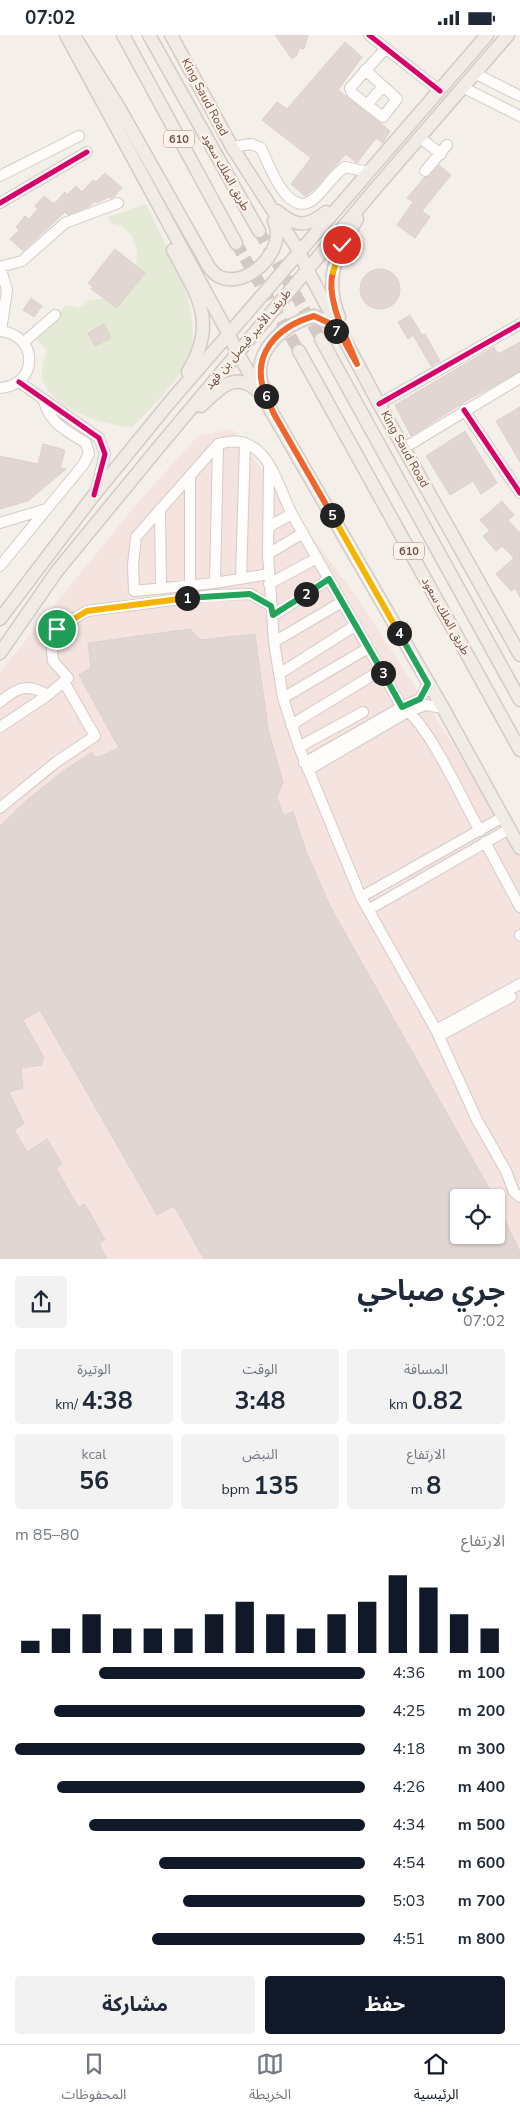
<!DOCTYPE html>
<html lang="ar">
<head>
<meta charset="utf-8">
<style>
	:root { --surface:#fff; --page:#f2f2f3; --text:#1f2937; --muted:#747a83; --line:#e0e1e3; --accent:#111827 }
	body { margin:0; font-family:"Nunito Sans","Noto Sans Arabic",sans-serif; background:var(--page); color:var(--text); direction:rtl; height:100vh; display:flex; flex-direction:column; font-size:19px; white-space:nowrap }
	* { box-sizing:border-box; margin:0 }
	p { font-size:16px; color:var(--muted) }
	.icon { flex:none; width:28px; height:28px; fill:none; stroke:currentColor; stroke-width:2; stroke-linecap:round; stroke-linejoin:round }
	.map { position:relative; height:1224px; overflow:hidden; direction:ltr }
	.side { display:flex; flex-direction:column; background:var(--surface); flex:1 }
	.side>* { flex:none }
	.fabs { position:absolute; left:450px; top:1154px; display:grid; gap:10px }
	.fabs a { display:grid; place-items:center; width:55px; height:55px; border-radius:5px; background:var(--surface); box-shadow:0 1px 4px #0004; font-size:25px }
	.pin { position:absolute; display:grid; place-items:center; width:42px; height:42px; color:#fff; margin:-21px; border:2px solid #fff; border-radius:50%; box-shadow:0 1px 5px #0007 }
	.km { position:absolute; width:25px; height:25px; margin:-12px; border-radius:50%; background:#222; color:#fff; font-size:14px; line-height:25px; text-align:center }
	.round { display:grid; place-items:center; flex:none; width:52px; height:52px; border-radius:5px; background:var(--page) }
	.overview { display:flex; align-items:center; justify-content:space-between; height:85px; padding:0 15px }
	h1 { font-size:28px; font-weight:700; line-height:38px }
	.metrics { display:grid; grid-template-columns:repeat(3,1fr); gap:8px; height:85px; padding:5px 15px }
	.metrics div { display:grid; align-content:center; border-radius:5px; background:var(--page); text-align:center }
	.metrics b { font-size:25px; font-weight:700 }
	.metrics small { font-size:14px; font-weight:400 }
	.metrics p { font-size:14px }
	.chart { height:140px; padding:10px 15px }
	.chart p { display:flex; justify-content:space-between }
	.chart svg { width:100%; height:90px; margin-top:5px; stroke:var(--accent); stroke-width:6 }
	.button { display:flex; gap:10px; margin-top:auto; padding:10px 15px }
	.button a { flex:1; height:58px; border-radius:5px; background:var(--accent); color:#fff; font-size:20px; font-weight:700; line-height:58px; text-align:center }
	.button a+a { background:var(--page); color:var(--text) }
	ul { padding:0 15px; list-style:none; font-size:16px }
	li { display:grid; grid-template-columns:80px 60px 1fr; align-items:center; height:38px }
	li i { height:12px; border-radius:6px; background:var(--accent) }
	.status { display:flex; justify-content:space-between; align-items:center; height:35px; padding:0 25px; background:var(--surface); direction:ltr }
	.status svg { height:14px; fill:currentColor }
	.menu { display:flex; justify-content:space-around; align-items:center; height:70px; border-top:1px solid var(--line); background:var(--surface); font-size:14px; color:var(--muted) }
	.menu a { display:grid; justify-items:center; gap:2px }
	.menu .active { color:var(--accent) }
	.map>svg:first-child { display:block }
	.commercial { fill:#f4e3de; fill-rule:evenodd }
	.green { fill:#e5ead6 }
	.building { fill:#e1d6d2; stroke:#ddd1cd }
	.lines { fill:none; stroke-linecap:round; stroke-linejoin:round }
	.major-tunnel { stroke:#d4c8c2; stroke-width:12; stroke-dasharray:12 6; stroke-linecap:butt }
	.minor-casing { stroke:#d4cbc7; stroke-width:12 }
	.major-casing { stroke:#d4cac6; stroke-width:15 }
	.minor { stroke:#fefdfc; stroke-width:10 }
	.major { stroke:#f1ebe5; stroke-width:12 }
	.cycleway-casing { stroke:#fdf3eb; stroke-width:8 }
	.cycleway { stroke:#d6006c; stroke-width:5 }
	.split-1-casing { stroke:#fff; stroke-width:10 }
	.split-2-casing { stroke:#fff; stroke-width:10 }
	.split-3-casing { stroke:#fff; stroke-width:10 }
	.split-4-casing { stroke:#fff; stroke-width:10 }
	.split-5-casing { stroke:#fff; stroke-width:10 }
	.split-6-casing { stroke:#fff; stroke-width:10 }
	.split-7-casing { stroke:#fff; stroke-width:10 }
	.split-8-casing { stroke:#fff; stroke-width:10 }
	.split-9-casing { stroke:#fff; stroke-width:10 }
	.split-1 { stroke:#f5b400; stroke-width:6 }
	.split-2 { stroke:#22a559; stroke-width:6 }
	.split-3 { stroke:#22a559; stroke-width:6 }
	.split-4 { stroke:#22a559; stroke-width:6 }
	.split-5 { stroke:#f5b400; stroke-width:6 }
	.split-6 { stroke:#f0652b; stroke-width:6 }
	.split-7 { stroke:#f0652b; stroke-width:6 }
	.split-8 { stroke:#f0652b; stroke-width:6 }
	.split-9 { stroke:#f5b400; stroke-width:6 }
	.labels { text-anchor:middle; stroke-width:4.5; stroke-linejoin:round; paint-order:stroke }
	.shield { fill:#fdf3eb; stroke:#9b837c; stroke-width:1 }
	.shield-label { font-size:11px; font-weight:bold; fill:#71534c }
	.street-label { font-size:12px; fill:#71534c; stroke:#fdf3eb }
</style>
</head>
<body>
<div class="status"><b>07:02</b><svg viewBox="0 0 49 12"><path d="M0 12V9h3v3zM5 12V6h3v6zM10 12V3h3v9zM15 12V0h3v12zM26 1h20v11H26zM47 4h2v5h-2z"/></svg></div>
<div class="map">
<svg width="520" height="1224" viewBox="0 0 520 1224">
	<rect width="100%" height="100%" fill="#f5efea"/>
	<path class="commercial" d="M 232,394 L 353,557 L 479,749 L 520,819 L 520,1224 L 0,1224 L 0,637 L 135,471 L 198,401 ZM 459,1162 L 496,1162 L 496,1200 L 459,1200 Z"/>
	<path class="green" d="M 146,169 C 166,214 211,282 185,331 C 173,352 149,374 133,392 C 107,392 47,373 42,342 C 41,334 45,323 47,315 L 35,303 L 66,270 L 80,273 L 90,265 L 114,263 L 136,235 L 137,215 L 132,201 L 122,191 L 110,188 L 108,182 Z"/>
	<path class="building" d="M 275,0 L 308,0 L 304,14 L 299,13 L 297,20 L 292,24 Z
		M 345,7 L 362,22 L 338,55 L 390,96 L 383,108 L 376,103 L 357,128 L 346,119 L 314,154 L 305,161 L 291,149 L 311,123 L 262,85 L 277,67 L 287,74 Z
		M 439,130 L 451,140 L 422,176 L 430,182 L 415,203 L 397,190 L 413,167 L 407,163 L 424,143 L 430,141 Z
		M 105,138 L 122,153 L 114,162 L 111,163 L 109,162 L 97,168 L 95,166 L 88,172 L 68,180 L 65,177 L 23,216 L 10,204 L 19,195 L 16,192 L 25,181 L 29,184 L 38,174 L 35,171 L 44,161 L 54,169 L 65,157 L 67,160 L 76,151 L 82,157 L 93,145 L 96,147 Z
		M 115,214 L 145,238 L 117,273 L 91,254 L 93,252 L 88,248 Z
		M360 254a20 20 0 1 1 40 0a20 20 0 1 1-40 0Z
		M 31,263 L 42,271 L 34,282 L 23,275 Z
		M 410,280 L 422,300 L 425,299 L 440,326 L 431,331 L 413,300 L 408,304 L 398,287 Z
		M 104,289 L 111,303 L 95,311 L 88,298 Z
		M 520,307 L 520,336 L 461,369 L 411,401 L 395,370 L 494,312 L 498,319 Z
		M 520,372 L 520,427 L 496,386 Z
		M 465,396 L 497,448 L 481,459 L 473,446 L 450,460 L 426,421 Z
		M 43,409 L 65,415 L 60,433 L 66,434 L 28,466 L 0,474 L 0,421 L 38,429 Z
		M 502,466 L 514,480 L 508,485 L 520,498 L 520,562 L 515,553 L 511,556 L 496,539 L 514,523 L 502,511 L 496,516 L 483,501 L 490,496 L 480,485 Z
		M 190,594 L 200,605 L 255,599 L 268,694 L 283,747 L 277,762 L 283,780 L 293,777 L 307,819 L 331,873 L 494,1162 L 459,1162 L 459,1200 L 496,1200 L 496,1166 L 520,1217 L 520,1224 L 204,1224 L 174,1171 L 157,1180 L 40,975 L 23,985 L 44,1023 L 41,1030 L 21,1033 L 23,1053 L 9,1057 L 24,1089 L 14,1095 L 27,1117 L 47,1104 L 62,1129 L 56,1133 L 78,1172 L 85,1169 L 105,1205 L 99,1208 L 107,1224 L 0,1224 L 0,791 L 26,766 L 62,737 L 92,717 L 96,723 L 119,713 L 79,640 L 91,633 L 88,608 Z"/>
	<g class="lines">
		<path class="major-tunnel" d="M 259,196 L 321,304
			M 236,208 L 299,316"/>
		<g class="minor-casing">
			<path id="minor" d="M 369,0 L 440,56
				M 365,35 L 383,51 L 367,70
				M 474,38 L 520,61
				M 383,51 L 397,64 L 383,82 L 352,58 L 350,53 L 385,14
				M 462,52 L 520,81
				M 419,102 L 441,119
				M 232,112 L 251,109 L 261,113 C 269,130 289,187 315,163 C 326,153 333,140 345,132 L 368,137
				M 425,136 L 447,110
				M 0,141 L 79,101
				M 0,168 L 87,117
				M 0,231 L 7,255 L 1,296
				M 0,232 L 22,226 L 65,188 L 118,168
				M 0,296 C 39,300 39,350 0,353
				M 24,307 L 55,280
				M 19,347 L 99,403 L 105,419 L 96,455
				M 379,369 L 520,289
				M 464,375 L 520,458
				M 404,413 L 520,343
				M 269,431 L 268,519 L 274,607 L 283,663 L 299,712 L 361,862 L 436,995 L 477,1085 L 506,1136 L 514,1157 L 520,1162
				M 160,474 L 161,553
				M 0,488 L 46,474
				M 268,492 L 292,479
				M 268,519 L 303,498
				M 0,531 L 83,430 L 89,419 L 86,408 C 67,396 50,389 44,366
				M 269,539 L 215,548 L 134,556 L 133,530 L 136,502 L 218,409 C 233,405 244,405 257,415 C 276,432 281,459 293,481 C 329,545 366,609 402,672 C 429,688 463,767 480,796
				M 241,544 L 245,408
				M 215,548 L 218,409
				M 269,549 L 317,523
				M 190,550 L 190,441
				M 273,581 L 329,544
				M 274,607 L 342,567
				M 279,639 L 356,590
				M 283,663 L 368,613
				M 0,667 C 17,652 28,648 48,660
				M 291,690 L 381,635
				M 0,692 L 48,660 L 68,643 L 53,626 L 51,607 L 57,594 L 87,576 L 213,560 L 250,559 L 271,571
				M 299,712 L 363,677
				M 304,728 L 402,672 L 420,664 L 428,649
				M 308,735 L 409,676 L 426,670 L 443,673
				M 0,773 L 55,728 L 95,701 L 64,647
				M 485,807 L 520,872
				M 361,862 L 503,782
				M 368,875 L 509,794
				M 520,900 L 520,901
				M 436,995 L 520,949
				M 439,1001 L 511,962"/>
		</g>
		<g class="major-casing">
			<path id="major" d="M 66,0 L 228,298 L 237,317 L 443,673 L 520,813
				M 123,0 L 236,208
				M 149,0 L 259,196
				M 171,0 L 232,112 L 299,216 L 307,234 L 379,369 L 520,620
				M 76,4 L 118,71 L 209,232 C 212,236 215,240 220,242 C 247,254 288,215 274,186
				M 277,176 C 296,192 306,193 326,177
				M 173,215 C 198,262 218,286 188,337
				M 339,282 C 323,242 337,219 357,184
				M 321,304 L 520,665
				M 299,316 L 520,715
				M 264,355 C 248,319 282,290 314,281 L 329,288 L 336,296
				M 201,371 C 219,354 235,334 259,357
				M 0,584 L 94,460 L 169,368 L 487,0
				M 0,618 L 57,536 L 158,413 L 375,154 L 508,0"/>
		</g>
		<use href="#minor" class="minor"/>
		<use href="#major" class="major"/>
		<g class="cycleway-casing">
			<path id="cycleway" d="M 369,0 L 440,56
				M 0,168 L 87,117
				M 19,347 L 99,403 L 105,419 L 94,460
				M 379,369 L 520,289
				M 464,375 L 520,458"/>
		</g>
		<use href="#cycleway" class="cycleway"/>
	</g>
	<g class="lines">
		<g class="split-1-casing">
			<path id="split-1" d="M 57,594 L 87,576 L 187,563"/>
		</g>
		<g class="split-2-casing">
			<path id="split-2" d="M 187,563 L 250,559 L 271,571 L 273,580 L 306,559"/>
		</g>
		<g class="split-3-casing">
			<path id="split-3" d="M 306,559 L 329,544 L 383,638"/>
		</g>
		<g class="split-4-casing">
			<path id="split-4" d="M 383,638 L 402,672 L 420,664 L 428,649 L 399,598"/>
		</g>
		<g class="split-5-casing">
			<path id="split-5" d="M 332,480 L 399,598"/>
		</g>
		<g class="split-6-casing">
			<path id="split-6" d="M 266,361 L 274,379 L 332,480"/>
		</g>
		<g class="split-7-casing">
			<path id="split-7" d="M 266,361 C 249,321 276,292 314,281 L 329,288 L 336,296"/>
		</g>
		<g class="split-8-casing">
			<path id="split-8" d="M 333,237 C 325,264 347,303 357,329 L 343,304 L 336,296"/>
		</g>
		<g class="split-9-casing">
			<path id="split-9" d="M 333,237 L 342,210"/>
		</g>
		<use href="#split-1" class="split-1"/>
		<use href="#split-2" class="split-2"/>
		<use href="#split-3" class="split-3"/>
		<use href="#split-4" class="split-4"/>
		<use href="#split-5" class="split-5"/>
		<use href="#split-6" class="split-6"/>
		<use href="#split-7" class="split-7"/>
		<use href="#split-8" class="split-8"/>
		<use href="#split-9" class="split-9"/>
	</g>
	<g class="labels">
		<g class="shield">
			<rect x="164" y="95.5" width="30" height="17" rx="4"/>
			<rect x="394" y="507.5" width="30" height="17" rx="4"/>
		</g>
		<g class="shield-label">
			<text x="179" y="108">610</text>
			<text x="409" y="520">610</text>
		</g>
		<g class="street-label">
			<text transform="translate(205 62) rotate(62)" y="4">King Saud Road</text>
			<text transform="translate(226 137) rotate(61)" y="4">طريق الملك سعود</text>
			<text transform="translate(248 304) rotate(-50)" y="4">طريف الأمير فيصل بن فهد</text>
			<text transform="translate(405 414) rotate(61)" y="4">King Saud Road</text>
			<text transform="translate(446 581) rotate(61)" y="4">طريق الملك سعود</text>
		</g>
	</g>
</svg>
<div class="fabs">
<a><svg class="icon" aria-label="locate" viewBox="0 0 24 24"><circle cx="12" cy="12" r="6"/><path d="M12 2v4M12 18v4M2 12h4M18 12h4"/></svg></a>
</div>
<div class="pin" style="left:57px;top:594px;background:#1e9e55"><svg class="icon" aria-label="arrive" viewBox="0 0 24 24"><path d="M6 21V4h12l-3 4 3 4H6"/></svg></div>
<div class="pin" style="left:342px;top:210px;background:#d93025"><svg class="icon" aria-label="check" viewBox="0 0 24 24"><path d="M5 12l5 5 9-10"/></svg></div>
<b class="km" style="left:187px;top:563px">1</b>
<b class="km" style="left:306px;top:559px">2</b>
<b class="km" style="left:383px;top:638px">3</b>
<b class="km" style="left:399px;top:598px">4</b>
<b class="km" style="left:332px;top:480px">5</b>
<b class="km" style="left:266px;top:361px">6</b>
<b class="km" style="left:336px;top:296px">7</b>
</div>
<section class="side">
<div class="overview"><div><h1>جري صباحي</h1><p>07:02</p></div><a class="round"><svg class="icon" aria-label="share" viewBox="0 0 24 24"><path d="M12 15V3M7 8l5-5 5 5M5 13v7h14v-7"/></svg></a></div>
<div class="metrics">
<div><p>المسافة</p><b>0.82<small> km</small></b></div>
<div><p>الوقت</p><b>3:48</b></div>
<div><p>الوتيرة</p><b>4:38<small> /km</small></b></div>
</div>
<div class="metrics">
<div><p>الارتفاع</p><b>8<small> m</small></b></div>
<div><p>النبض</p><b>135<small> bpm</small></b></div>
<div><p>kcal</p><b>56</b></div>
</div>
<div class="chart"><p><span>الارتفاع</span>80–85 m</p>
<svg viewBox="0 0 160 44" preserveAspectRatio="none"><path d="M5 44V38M15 44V32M25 44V25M35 44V32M45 44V32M55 44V32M65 44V25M75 44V19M85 44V25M95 44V32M105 44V25M115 44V19M125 44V6M135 44V12M145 44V25M155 44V32"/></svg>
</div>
<ul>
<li><b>100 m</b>4:36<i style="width:76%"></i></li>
<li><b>200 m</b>4:25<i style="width:89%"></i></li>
<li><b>300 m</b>4:18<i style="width:100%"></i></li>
<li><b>400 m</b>4:26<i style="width:88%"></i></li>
<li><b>500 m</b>4:34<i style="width:79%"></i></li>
<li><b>600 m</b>4:54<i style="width:59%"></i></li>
<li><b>700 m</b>5:03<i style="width:52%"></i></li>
<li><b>800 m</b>4:51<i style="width:61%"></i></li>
</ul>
<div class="button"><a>حفظ</a><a>مشاركة</a></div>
</section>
<nav class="menu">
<a class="active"><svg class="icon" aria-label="home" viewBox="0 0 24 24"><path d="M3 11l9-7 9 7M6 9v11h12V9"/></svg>الرئيسية</a>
<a><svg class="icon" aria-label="map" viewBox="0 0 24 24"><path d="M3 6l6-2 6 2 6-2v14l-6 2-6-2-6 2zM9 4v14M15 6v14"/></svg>الخريطة</a>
<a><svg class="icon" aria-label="saved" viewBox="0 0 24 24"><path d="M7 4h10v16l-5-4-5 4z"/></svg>المحفوظات</a>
</nav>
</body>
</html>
